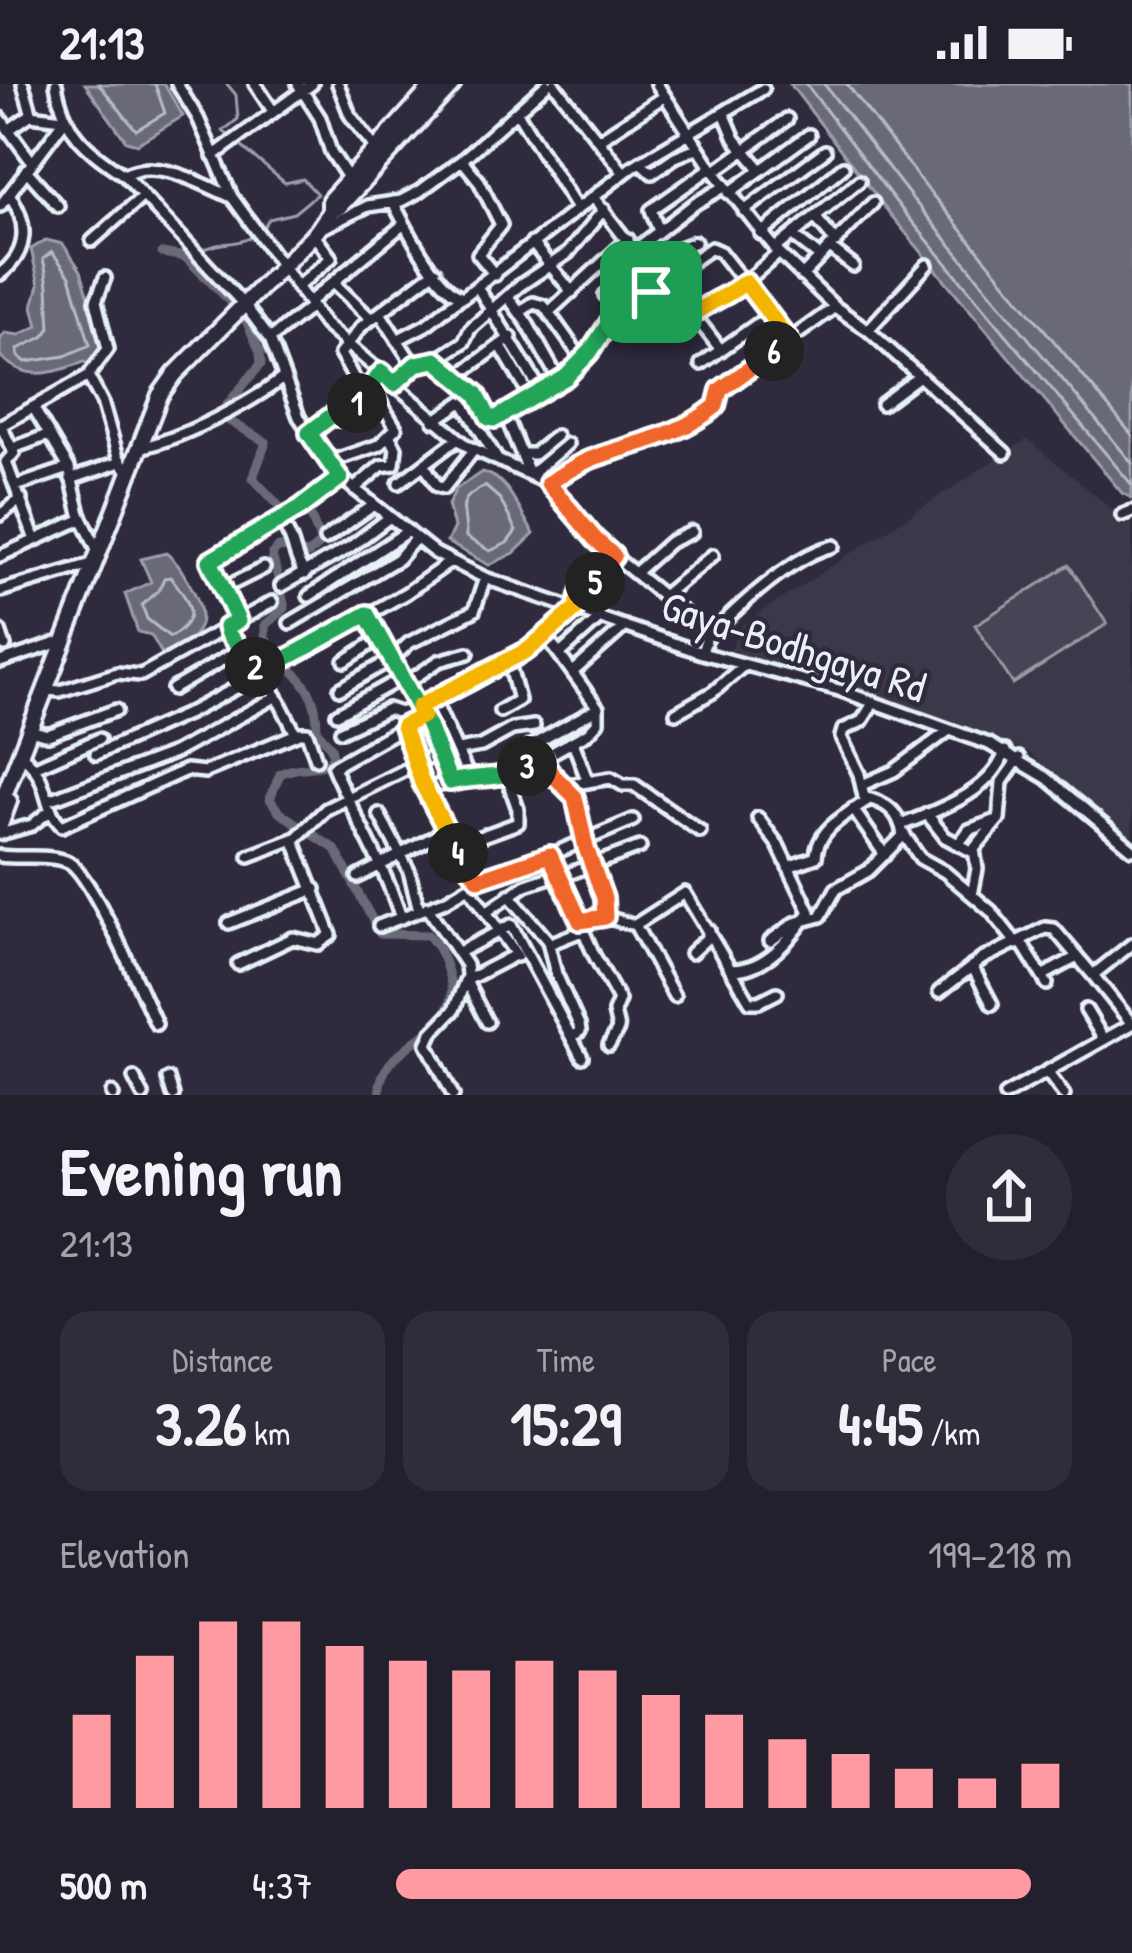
<!DOCTYPE html>
<html lang="en">
<head>
<meta charset="utf-8">
<style>
	:root { --surface:#23202e; --page:#2f2d3a; --text:#f1f3f6; --muted:#a3a3aa; --accent:#ff9aa2 }
	body { margin:0; font-family:"Patrick Hand",sans-serif; background:var(--page); color:var(--text); height:100vh; display:flex; flex-direction:column; font-size:45px; white-space:nowrap }
	* { box-sizing:border-box; margin:0 }
	p { font-size:39px; color:var(--muted) }
	.icon { flex:none; width:66px; height:66px; fill:none; stroke:currentColor; stroke-width:2; stroke-linecap:round; stroke-linejoin:round }
	.map { position:relative; height:1011px; overflow:hidden }
	.sheet { display:flex; flex-direction:column; background:var(--surface); flex:1 }
	.sheet>* { flex:none }
	.pin { position:absolute; display:grid; place-items:center; width:102px; height:102px; color:#fff; margin:-51px; border-radius:24px; box-shadow:0 6px 18px #0006 }
	.km { position:absolute; width:60px; height:60px; margin:-30px; border-radius:50%; background:#222; color:#fff; font-size:33px; line-height:60px; text-align:center }
	.round { display:grid; place-items:center; flex:none; width:126px; height:126px; border-radius:63px; background:var(--page) }
	.summary { display:flex; align-items:center; justify-content:space-between; height:204px; padding:0 60px }
	h1 { font-size:66px; font-weight:700; line-height:90px }
	.stats { display:grid; grid-template-columns:repeat(3,1fr); gap:18px; height:204px; padding:12px 60px }
	.stats div { display:grid; align-content:center; border-radius:30px; background:var(--page); text-align:center }
	.stats b { font-size:60px; font-weight:700 }
	.stats small { font-size:33px; font-weight:400 }
	.stats p { font-size:33px }
	.chart { height:336px; padding:24px 60px }
	.chart p { display:flex; justify-content:space-between }
	.chart svg { width:100%; height:216px; margin-top:12px; stroke:var(--accent); stroke-width:6 }
	ul { padding:0 60px; list-style:none; font-size:39px }
	li { display:grid; grid-template-columns:192px 144px 1fr; align-items:center; height:90px }
	li i { height:30px; border-radius:15px; background:var(--accent) }
	.status { display:flex; justify-content:space-between; align-items:center; height:84px; padding:0 60px; background:var(--surface); direction:ltr }
	.status svg { height:33px; fill:currentColor }
	.map>svg:first-child { display:block }
	.built { fill:#3b3749 }
	.green { fill:#464455; stroke:#979aa6; stroke-width:3 }
	.water { fill:#696978; stroke:#9c9fab; stroke-width:3 }
	.lines { fill:none; stroke-linecap:round; stroke-linejoin:round }
	.shore { stroke:#b5bbc5; stroke-width:3 }
	.stream { stroke:#9c9fab; stroke-width:3 }
	.river { stroke:#696978; stroke-width:9 }
	.minor-casing { stroke:#e8f1f8; stroke-width:18 }
	.major-casing { stroke:#e8f1f8; stroke-width:22 }
	.minor { stroke:#2f2a3d; stroke-width:9 }
	.major { stroke:#2f2a3d; stroke-width:14 }
	.split-1-casing { stroke:#fff; stroke-width:24 }
	.split-2-casing { stroke:#fff; stroke-width:24 }
	.split-3-casing { stroke:#fff; stroke-width:24 }
	.split-4-casing { stroke:#fff; stroke-width:24 }
	.split-5-casing { stroke:#fff; stroke-width:24 }
	.split-6-casing { stroke:#fff; stroke-width:24 }
	.split-7-casing { stroke:#fff; stroke-width:24 }
	.split-1 { stroke:#22a559; stroke-width:15 }
	.split-2 { stroke:#22a559; stroke-width:15 }
	.split-3 { stroke:#22a559; stroke-width:15 }
	.split-4 { stroke:#f0652b; stroke-width:15 }
	.split-5 { stroke:#f5b400; stroke-width:15 }
	.split-6 { stroke:#f0652b; stroke-width:15 }
	.split-7 { stroke:#f5b400; stroke-width:15 }
	.labels { text-anchor:middle; stroke-width:9; stroke-linejoin:round; paint-order:stroke }
	.street-label { font-size:42px; fill:#e8f1f8; stroke:#2f2a3d }
</style>
</head>
<body>
<div class="status"><b>21:13</b><svg viewBox="0 0 49 12"><path d="M0 12V9h3v3zM5 12V6h3v6zM10 12V3h3v9zM15 12V0h3v12zM26 1h20v11H26zM47 4h2v5h-2z"/></svg></div>
<div class="map">
<svg width="1132" height="1011" viewBox="0 0 1132 1011">
	<rect width="100%" height="100%" fill="#2f2a3d"/>
	<filter id="ink" filterUnits="userSpaceOnUse"><feTurbulence type="fractalNoise" baseFrequency=".00833" numOctaves="2"/><feDisplacementMap in="SourceGraphic" scale="24" xChannelSelector="R" yChannelSelector="G"/><feConvolveMatrix kernelMatrix="1 2 1 2 8 2 1 2 1" color-interpolation-filters="sRGB"/></filter>
	<g filter="url(#ink)">
		<path class="built" d="M 1027,355 L 1126,436 L 1132,433 L 1132,756 L 1027,667 L 731,566 L 736,550 L 732,547 Z"/>
		<path class="green" d="M 1069,481 L 1107,540 L 1013,600 L 975,541 Z"/>
		<path class="water" d="M 85,0 L 164,0 L 183,32 L 137,60 L 126,57 Z
			M 790,0 L 1132,0 L 1132,414 L 1122,409 L 890,130 Z
			M 46,156 L 63,160 L 81,187 L 104,262 L 100,272 L 91,280 L 84,278 C 50,290 27,298 0,272 L 0,256 L 5,249 L 19,251 L 38,242 L 33,222 L 39,201 L 31,165 Z
			M 482,388 C 509,393 519,428 534,450 L 514,469 L 489,481 L 447,458 L 454,443 L 448,421 L 456,405 Z
			M 166,469 C 177,477 182,487 189,499 C 212,536 202,556 162,570 L 151,551 L 138,548 L 125,510 L 151,498 L 141,475 Z"/>
		<g class="lines">
			<path class="shore" d="M 99,0 L 136,46 L 165,29 L 155,0
				M 806,0 L 899,122 L 1132,401
				M 824,0 L 911,113 L 1132,379
				M 847,0 L 925,102 L 1132,351
				M 52,168 L 70,192 L 90,261 L 65,272 L 26,278 L 18,272 L 18,265 L 43,253 L 50,244 C 48,219 50,199 43,175 Z
				M 485,402 L 500,415 L 516,447 L 507,459 L 490,467 L 466,453 C 467,424 452,418 485,402 Z
				M 171,493 C 189,518 203,534 170,553 L 147,535 L 142,521 L 159,506 L 164,494 Z"/>
			<path class="stream" d="M 200,168 C 225,152 248,169 269,135 L 294,129 L 317,110 L 303,95 L 285,99 L 223,47 L 238,35 L 236,11 L 227,0"/>
			<path class="river" d="M 162,169 L 185,173 L 234,221
				M 244,232 L 260,268 L 261,280 L 226,322 L 229,337 L 266,358 L 253,394 L 280,423 L 311,432 L 321,459 L 308,470 L 279,463 L 272,470 L 285,524 L 265,541 L 265,554 C 290,592 318,595 317,647 L 331,663 L 333,672 L 328,680 C 310,686 297,681 280,690 L 270,715 L 279,728 L 335,765 L 380,850 L 428,851 C 440,864 444,875 449,892 C 468,951 374,958 380,1011"/>
			<g class="minor-casing">
				<path id="minor" d="M 23,0 L 32,31
					M 56,0 C 64,47 84,65 124,91 L 246,223 L 270,255 L 299,333 L 341,394 L 435,469 L 485,494 L 702,569 L 839,606 L 989,660 L 1047,694 L 1132,765
					M 255,0 L 273,27
					M 298,0 L 320,34 L 331,68 L 349,95
					M 338,0 L 350,31 L 376,65
					M 554,0 L 624,89
					M 657,0 L 714,88 L 779,169 L 835,223 L 868,246 L 1005,369
					M 517,28 L 577,125
					M 724,29 L 735,55 L 761,86
					M 0,34 L 32,78
					M 10,45 L 30,31 L 63,35
					M 600,55 L 665,12
					M 213,72 L 312,0
					M 462,76 L 479,97 L 501,141 L 478,170 L 495,191
					M 640,78 L 652,89 L 675,73 L 697,64
					M 26,86 L 58,122
					M 714,88 L 787,35
					M 124,91 C 157,73 201,100 232,113 L 198,34 L 177,0
					M 729,109 L 809,51
					M 232,113 L 325,241 L 467,362 L 548,399 C 562,391 576,381 591,375 C 634,359 679,353 716,322 L 720,306 L 835,223
					M 593,113 L 661,200 L 684,218 L 721,266
					M 393,118 C 406,143 437,206 463,213 L 632,83 L 763,5
					M 0,122 L 64,37
					M 744,127 L 825,67
					M 815,133 L 836,158
					M 322,144 L 368,122 L 401,117 L 420,107 L 462,76 L 547,0
					M 659,147 L 651,126 L 711,84
					M 761,150 L 843,83
					M 792,151 L 820,173
					M 92,157 L 143,112
					M 532,159 L 572,208
					M 830,164 L 853,182
					M 636,165 L 693,121 L 724,103
					M 775,165 L 859,97
					M 0,190 C 29,168 29,139 9,110
					M 802,192 L 873,119
					M 105,194 L 96,217 L 108,265 L 88,292 L 102,318 L 118,373 L 129,389
					M 335,200 L 371,235
					M 298,202 L 331,174 L 313,150
					M 478,204 L 541,307
					M 605,211 L 664,170 L 695,158
					M 508,213 L 527,239 L 560,298
					M 309,218 L 404,140
					M 520,228 L 533,219 L 544,222 L 582,275
					M 549,228 L 628,155
					M 380,229 L 411,277 L 418,280 C 419,280 437,276 438,276 C 458,280 482,320 491,336 L 566,294 L 590,268 L 614,231 L 711,164 L 720,168 L 789,256
					M 868,246 L 927,181
					M 667,250 L 715,214 L 729,212 L 779,169
					M 270,255 L 312,222
					M 397,256 L 426,241 L 460,214
					M 500,261 L 530,312
					M 436,276 L 464,258 L 470,245 L 519,202 L 568,169 L 604,125
					M 701,280 L 770,231
					M 458,292 L 511,253
					M 463,318 L 497,375
					M 882,320 L 918,293
					M 33,323 L 69,384 L 80,430 L 99,469
					M 505,330 L 529,389
					M 434,337 L 475,309
					M 0,342 L 88,292
					M 1,342 L 14,369 L 6,378 L 35,456
					M 309,349 L 331,331 L 340,333 L 366,310 L 382,288
					M 13,364 L 48,351
					M 139,364 C 181,355 250,320 284,293
					M 523,370 L 534,370 L 556,352
					M 329,378 L 379,361 L 396,344 L 378,314 L 355,296 L 340,270 L 361,243 L 435,187
					M 425,382 L 437,402 L 444,404 L 474,366
					M 531,390 L 567,360
					M 71,395 L 120,378
					M 399,399 L 458,355
					M 548,399 L 601,462 L 708,548 L 702,569
					M 16,402 L 69,384
					M 354,405 L 381,382 L 394,380 L 396,364 L 390,353
					M 0,431 L 21,415
					M 1122,431 L 1132,427
					M 280,437 C 298,460 291,471 305,490
					M 325,455 L 374,421
					M 0,472 L 82,435
					M 635,489 L 670,458 L 692,448
					M 281,502 L 350,463 L 390,433
					M 222,505 L 264,484
					M 0,507 L 95,479
					M 309,512 L 408,447
					M 663,512 L 713,471
					M 573,524 L 583,501 L 593,502 L 614,472
					M 238,537 L 272,518
					M 290,539 L 398,475 L 416,454
					M 0,547 L 5,562
					M 710,551 C 739,522 793,471 834,462
					M 560,570 L 601,533
					M 345,577 L 374,558 L 383,558 L 428,642 L 450,698
					M 0,578 L 63,557
					M 573,588 L 625,542
					M 405,600 L 439,577 L 468,569
					M 173,605 L 239,566
					M 340,605 L 392,575 L 409,559 L 474,527 L 485,494
					M 45,606 L 60,607 L 117,589 L 141,591 L 227,543
					M 434,616 L 469,693
					M 500,627 L 519,616 L 509,579
					M 676,629 L 713,608 L 744,581
					M 337,630 L 402,594
					M 403,642 L 426,705 L 469,693 L 507,694 L 588,649 L 598,638 L 598,624 L 546,552
					M 30,646 L 48,651 L 116,626
					M 341,647 L 388,625 L 400,629 C 464,612 527,568 576,525
					M 296,650 L 273,605 L 228,550 L 227,543 L 238,537 L 210,477 L 300,424 L 341,394
					M 573,658 L 588,698
					M 529,663 L 598,624
					M 458,666 L 481,662 L 512,645 L 534,642
					M 20,670 C 53,695 40,722 62,742 L 186,686 L 205,688 L 299,649 L 307,649 L 316,675
					M 96,670 L 187,630 L 285,578 L 406,509 L 450,478
					M 543,674 L 551,689 L 575,713 L 584,755 L 604,814 L 605,833
					M 35,683 L 99,655
					M 862,701 L 894,687 L 948,647
					M 563,702 L 611,694 L 623,701 L 634,701 L 700,747
					M 49,716 L 174,669 L 277,612
					M 853,725 L 885,771
					M 379,730 L 409,787 L 419,826
					M 927,730 L 945,753 L 973,768
					M 901,741 C 938,726 993,708 1005,667
					M 903,749 L 920,774 L 945,788 L 991,827 L 1017,860
					M 0,750 L 32,741 L 51,726
					M 959,759 L 969,746 L 994,737
					M 455,762 L 518,739 L 518,725 L 507,694
					M 550,771 L 633,736
					M 0,772 C 21,775 46,770 66,777 C 90,784 143,912 156,940
					M 249,772 L 296,754 L 326,725 L 439,669
					M 788,783 L 816,773 C 817,745 847,730 868,716
					M 358,793 L 447,746
					M 560,793 L 640,763
					M 479,795 L 542,772 L 551,773 L 594,871 L 619,916 L 614,928 L 618,945 L 609,961
					M 470,805 L 517,872
					M 509,811 L 548,857 L 556,890 L 579,941 L 580,947 L 572,953
					M 972,811 L 977,785 L 974,765 L 999,735 L 1002,698 L 1019,674
					M 427,823 L 466,881 L 468,901 L 487,938
					M 486,828 L 526,801 L 559,790
					M 401,834 C 385,782 354,733 333,683 L 423,632
					M 580,837 L 605,833 L 635,841 L 674,912
					M 229,839 L 315,805
					M 635,841 L 685,809 L 750,918 L 759,918 L 777,909
					M 379,842 L 445,817 L 479,797 L 460,772 L 424,703
					M 770,857 L 795,839 L 821,832 L 836,805 L 868,787 L 903,752 C 900,726 884,718 864,713 L 859,690 L 841,653 L 843,646 L 862,637 L 874,618
					M 1021,858 L 1047,900
					M 549,860 L 584,846
					M 459,868 L 511,841 L 582,973
					M 691,869 L 706,855 L 709,846
					M 238,880 L 293,854 L 318,860 L 331,851 L 293,755
					M 972,882 L 992,920
					M 731,886 C 766,887 792,853 810,828 L 778,761 L 758,734
					M 1093,891 L 1132,940
					M 1042,892 L 1077,873
					M 939,908 L 982,875 L 1045,844 L 1054,845 L 1093,891 L 1132,860
					M 1086,926 L 1104,956
					M 1047,988 L 1064,1011
					M 134,994 L 143,1011
					M 168,995 L 173,1011
					M 112,1009 L 113,1011
					M 453,1011 L 427,960 L 432,949 L 454,926 L 465,897 L 515,871
					M 1005,1011 L 1132,940"/>
			</g>
			<g class="major-casing">
				<path id="major" d="M 330,128 L 339,123 L 453,0
					M 0,722 L 160,311 L 175,290 L 317,147 L 330,128 L 330,116 L 435,0
					M 0,741 L 9,717"/>
			</g>
			<use href="#minor" class="minor"/>
			<use href="#major" class="major"/>
		</g>
	</g>
	<g class="lines" filter="url(#ink)">
		<g class="split-1-casing">
			<path id="split-1" d="M 357,319 L 382,288 L 394,300 L 416,280 L 436,276 L 477,310 L 489,334 L 495,335 L 566,293 L 590,268 L 614,231 L 651,208"/>
		</g>
		<g class="split-2-casing">
			<path id="split-2" d="M 255,583 L 228,550 L 226,543 L 238,537 L 210,477 L 300,424 L 340,394 L 309,349 L 331,332 L 340,333 L 357,319"/>
		</g>
		<g class="split-3-casing">
			<path id="split-3" d="M 255,583 L 260,589 L 367,530 L 428,642 L 450,698 C 478,691 502,697 527,682"/>
		</g>
		<g class="split-4-casing">
			<path id="split-4" d="M 458,769 L 479,795 L 550,771 L 580,837 L 605,833 L 604,814 L 586,764 L 575,713 L 551,689 L 543,674 L 527,682"/>
		</g>
		<g class="split-5-casing">
			<path id="split-5" d="M 458,769 L 422,699 L 403,642 L 423,632 L 418,623 L 528,566 L 576,525 L 583,501 L 595,498"/>
		</g>
		<g class="split-6-casing">
			<path id="split-6" d="M 595,498 L 614,472 L 595,455 L 548,399 C 562,391 576,381 591,375 C 634,359 679,353 716,322 L 720,306 L 774,267"/>
		</g>
		<g class="split-7-casing">
			<path id="split-7" d="M 651,208 L 662,200 L 694,230 C 712,216 729,212 745,198 L 789,256 L 774,267"/>
		</g>
		<use href="#split-1" class="split-1"/>
		<use href="#split-2" class="split-2"/>
		<use href="#split-3" class="split-3"/>
		<use href="#split-4" class="split-4"/>
		<use href="#split-5" class="split-5"/>
		<use href="#split-6" class="split-6"/>
		<use href="#split-7" class="split-7"/>
	</g>
	<g class="labels">
		<g class="street-label">
			<text transform="translate(794 562) rotate(18)" y="15">Gaya-Bodhgaya Rd</text>
		</g>
	</g>
</svg>
<div class="pin" style="left:651px;top:208px;background:#1e9e55"><svg class="icon" aria-label="arrive" viewBox="0 0 24 24"><path d="M6 21V4h12l-3 4 3 4H6"/></svg></div>
<b class="km" style="left:357px;top:319px">1</b>
<b class="km" style="left:255px;top:583px">2</b>
<b class="km" style="left:527px;top:682px">3</b>
<b class="km" style="left:458px;top:769px">4</b>
<b class="km" style="left:595px;top:498px">5</b>
<b class="km" style="left:774px;top:267px">6</b>
</div>
<section class="sheet">
<div class="summary"><div><h1>Evening run</h1><p>21:13</p></div><a class="round"><svg class="icon" aria-label="share" viewBox="0 0 24 24"><path d="M12 15V3M7 8l5-5 5 5M5 13v7h14v-7"/></svg></a></div>
<div class="stats">
<div><p>Distance</p><b>3.26<small> km</small></b></div>
<div><p>Time</p><b>15:29</b></div>
<div><p>Pace</p><b>4:45<small> /km</small></b></div>
</div>
<div class="chart"><p><span>Elevation</span>199–218 m</p>
<svg viewBox="0 0 160 44" preserveAspectRatio="none"><path d="M5 44V25M15 44V13M25 44V6M35 44V6M45 44V11M55 44V14M65 44V16M75 44V14M85 44V16M95 44V21M105 44V25M115 44V30M125 44V33M135 44V36M145 44V38M155 44V35"/></svg>
</div>
<ul>
<li><b>500 m</b>4:37<i style="width:94%"></i></li>
</ul>
</section>
</body>
</html>
